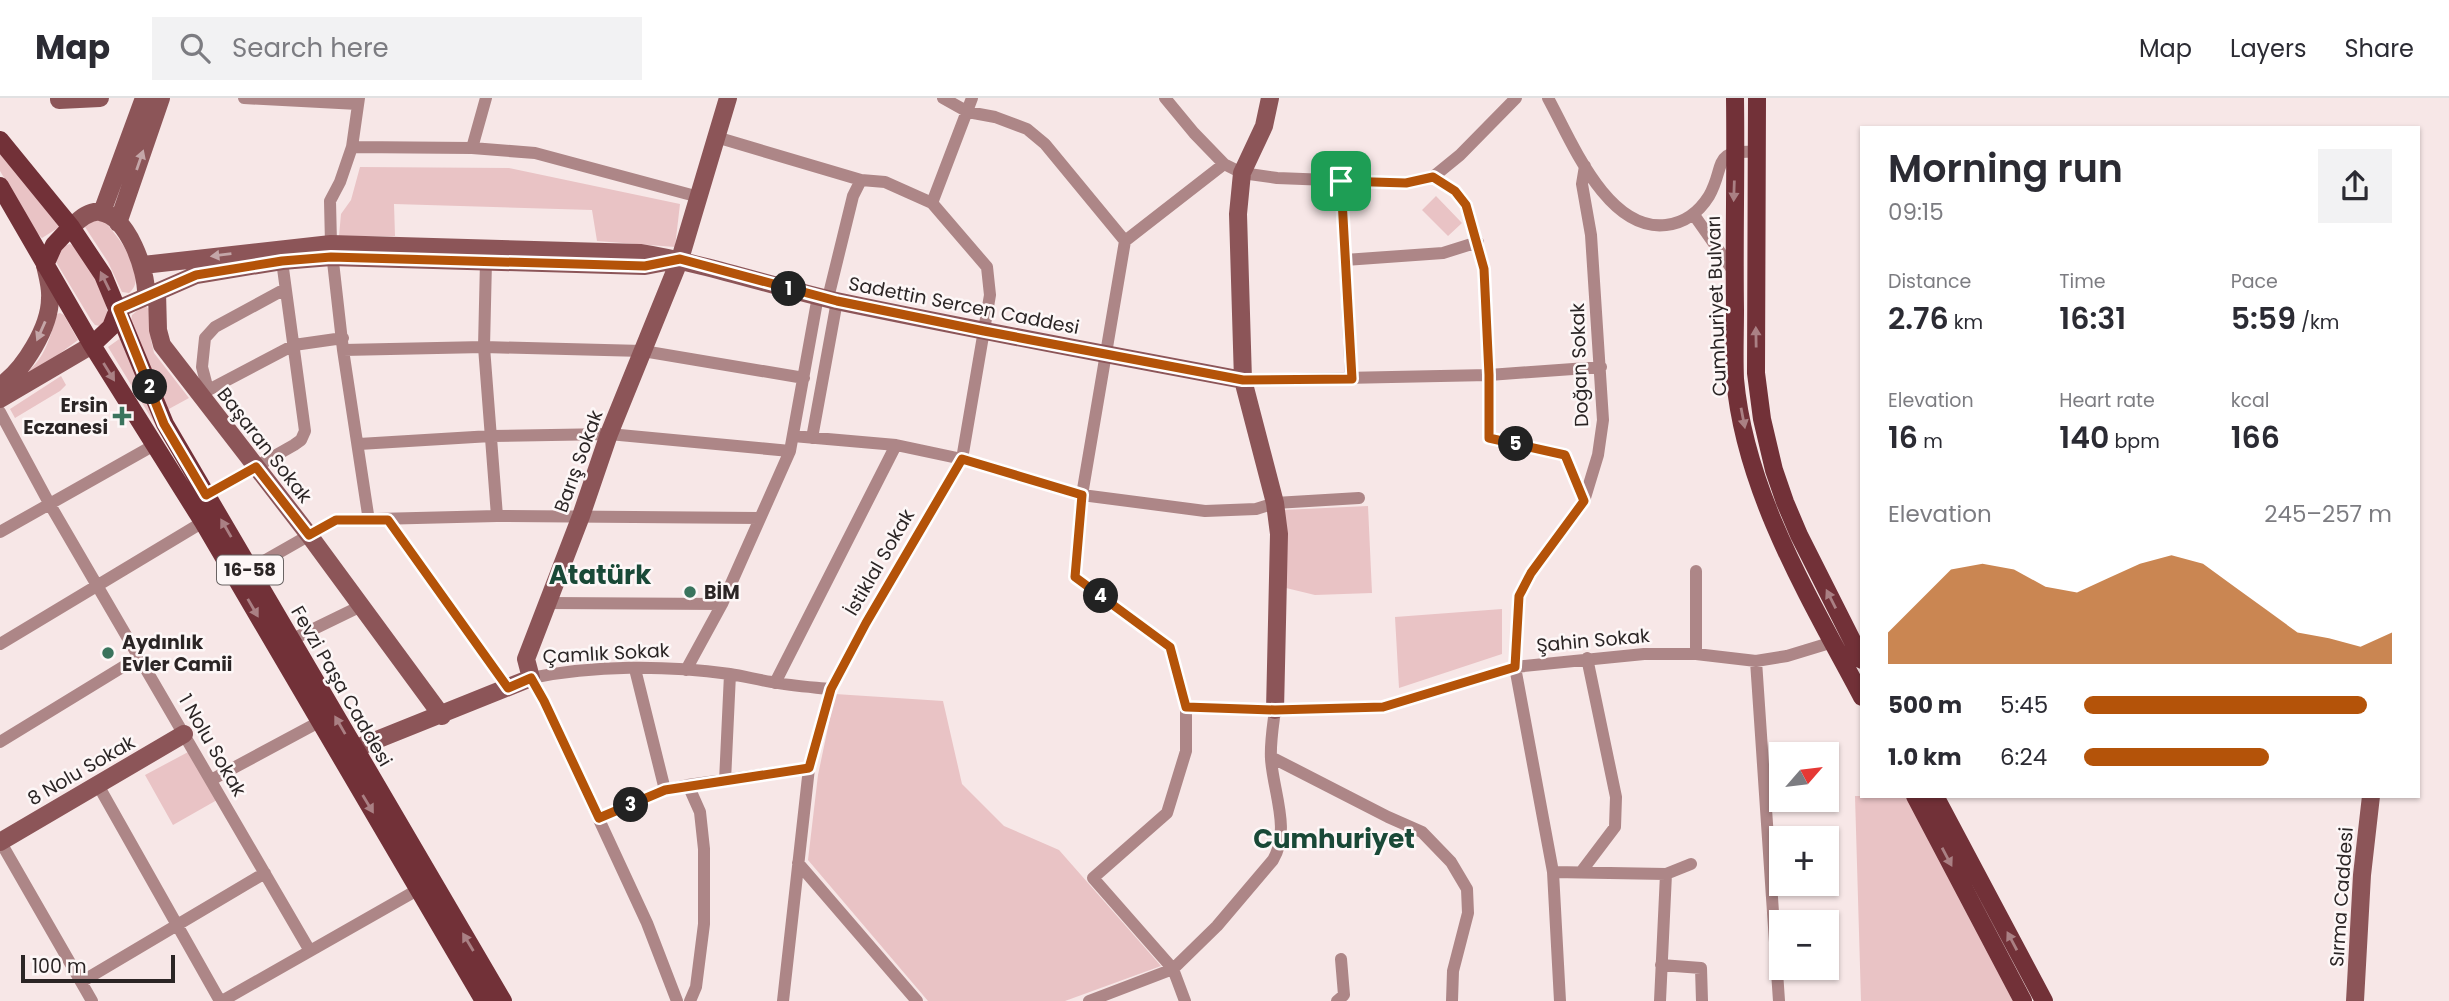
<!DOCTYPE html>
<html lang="en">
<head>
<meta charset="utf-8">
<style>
	:root { --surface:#fff; --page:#f2f2f3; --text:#2b2b33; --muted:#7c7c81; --line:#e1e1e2; --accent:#b45309 }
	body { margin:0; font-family:Poppins,sans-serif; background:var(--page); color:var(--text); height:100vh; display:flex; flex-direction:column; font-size:26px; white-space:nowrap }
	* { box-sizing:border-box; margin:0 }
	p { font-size:23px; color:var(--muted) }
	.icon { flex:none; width:38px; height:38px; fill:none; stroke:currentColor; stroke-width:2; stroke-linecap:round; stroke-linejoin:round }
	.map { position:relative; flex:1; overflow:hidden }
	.panel { position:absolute; left:1860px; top:28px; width:560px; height:672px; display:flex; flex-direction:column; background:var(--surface); border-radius:0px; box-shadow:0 2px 5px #0004 }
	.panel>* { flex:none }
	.needle { width:46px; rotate:62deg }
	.controls { position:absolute; left:1769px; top:644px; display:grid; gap:14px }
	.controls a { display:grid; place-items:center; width:70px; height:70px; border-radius:0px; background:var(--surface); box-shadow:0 2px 5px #0004; font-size:35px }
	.scale { position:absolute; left:21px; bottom:18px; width:154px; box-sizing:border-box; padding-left:7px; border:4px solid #2b2525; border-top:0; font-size:19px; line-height:24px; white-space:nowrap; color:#2b2525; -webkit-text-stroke:5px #fdf7f7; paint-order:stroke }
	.pin { position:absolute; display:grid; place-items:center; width:60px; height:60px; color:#fff; margin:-30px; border-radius:14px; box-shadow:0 4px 10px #0006 }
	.km { position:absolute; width:35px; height:35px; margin:-18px; border-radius:50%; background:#222; color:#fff; font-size:19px; line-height:35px; text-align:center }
	.round { display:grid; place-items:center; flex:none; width:74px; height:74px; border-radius:0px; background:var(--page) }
	.overview { display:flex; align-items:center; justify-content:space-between; height:119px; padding:0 28px }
	h1 { font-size:38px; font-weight:600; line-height:52px }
	.metrics { display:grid; grid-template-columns:repeat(3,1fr); gap:10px; height:119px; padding:7px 28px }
	.metrics div { display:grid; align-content:center }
	.metrics b { font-size:30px; font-weight:600 }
	.metrics small { font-size:19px; font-weight:400 }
	.metrics p { font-size:19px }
	.chart { height:196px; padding:14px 28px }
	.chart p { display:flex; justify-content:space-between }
	.chart svg { width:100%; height:126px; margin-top:7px; fill:var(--accent); opacity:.7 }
	ul { padding:0 28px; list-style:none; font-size:23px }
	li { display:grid; grid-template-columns:112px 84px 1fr; align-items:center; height:52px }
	li i { height:18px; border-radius:9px; background:var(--accent) }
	header { display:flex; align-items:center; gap:42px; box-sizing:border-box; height:98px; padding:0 35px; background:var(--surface); border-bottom:2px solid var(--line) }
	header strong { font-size:33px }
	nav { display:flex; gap:38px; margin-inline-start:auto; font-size:24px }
	.search { width:490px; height:63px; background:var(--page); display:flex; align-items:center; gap:18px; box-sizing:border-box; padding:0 24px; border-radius:0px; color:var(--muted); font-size:26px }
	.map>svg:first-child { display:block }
	.green { fill:#e9c3c5 }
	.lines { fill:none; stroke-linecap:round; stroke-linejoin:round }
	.street { stroke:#ad8687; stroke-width:12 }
	.secondary { stroke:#8c5558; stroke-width:18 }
	.primary { stroke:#723138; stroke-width:18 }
	.oneway { fill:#c4a6a8 }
	.oneway2 { fill:#aa8084 }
	.route-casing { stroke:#fff; stroke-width:14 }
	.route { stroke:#b45309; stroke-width:9 }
	.poi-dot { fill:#3a745d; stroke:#fdf7f7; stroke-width:2.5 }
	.labels { text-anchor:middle; stroke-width:5; stroke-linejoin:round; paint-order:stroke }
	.shield { fill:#fdf7f7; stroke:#6a6464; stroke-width:2 }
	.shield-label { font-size:18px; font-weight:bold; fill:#2b2525 }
	.street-label { font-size:19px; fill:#2b2525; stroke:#fdf7f7 }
	.poi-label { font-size:19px; font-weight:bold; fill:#2b2525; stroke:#fdf7f7; text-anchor:start }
	.district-label { font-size:26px; font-weight:bold; fill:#194937; stroke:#fdf7f7 }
</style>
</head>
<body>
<header>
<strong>Map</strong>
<div class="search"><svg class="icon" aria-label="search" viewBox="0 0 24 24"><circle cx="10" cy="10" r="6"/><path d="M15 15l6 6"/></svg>Search here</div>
<nav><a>Map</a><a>Layers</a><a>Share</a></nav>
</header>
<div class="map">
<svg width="2449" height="903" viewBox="0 0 2449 903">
	<rect width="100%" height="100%" fill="#f7e7e7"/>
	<path class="green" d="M 0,49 L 61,128 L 42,140 L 37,135 L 0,73 Z
		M 360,69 L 509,70 L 680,106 L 675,149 L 597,143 L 592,112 L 394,106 L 395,138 L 339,138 L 341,116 L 351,102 Z
		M 1436,98 L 1462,125 L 1448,138 L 1422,112 Z
		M 101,120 C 115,134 151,178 129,195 L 122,194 L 108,164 L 85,129 L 89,125 Z
		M 70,146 C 89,155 107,199 108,220 L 100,228 L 95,227 L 91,222 L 56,164 L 55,157 L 63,148 Z
		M 144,207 L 153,214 L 151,242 L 154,255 L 189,300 L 167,312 L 131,223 L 132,217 Z
		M 60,215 L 64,217 L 78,242 L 24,282 L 24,276 C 45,262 50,239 57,216 Z
		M 122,239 L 158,331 L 108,249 Z
		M 61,278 L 66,287 L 60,293 L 15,320 L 10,311 Z
		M 1368,408 L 1372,495 L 1315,497 L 1286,490 L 1283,412 Z
		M 1502,511 L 1502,556 L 1399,590 L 1395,519 Z
		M 835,596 L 943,603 L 962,686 L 1004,728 L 1059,752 L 1161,868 L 1065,903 L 928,903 L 808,762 L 818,677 Z
		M 190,653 L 217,702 L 173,727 L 145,677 Z
		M 1855,698 L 1909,698 L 2015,903 L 1861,903 Z"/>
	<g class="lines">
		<path class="street" d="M 244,0 L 358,6
			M 359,0 L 352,49 L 340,84 L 330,103 L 331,146 L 343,252 L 369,423
			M 943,0 L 968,14 L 995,19 L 1027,31 L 1045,46 L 1125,143
			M 1165,0 L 1194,35 L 1224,66 L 1242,75 L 1277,80 L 1406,85 L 1433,79 L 1460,57 L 1516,0
			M 1548,0 C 1571,42 1607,134 1666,127 C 1684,125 1699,114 1709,98 C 1726,68 1711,51 1756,54
			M 716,39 L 861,82 L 885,84 L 932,105
			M 352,49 L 472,50 L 535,55 L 699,99
			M 472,50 L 486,0
			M 1433,79 L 1455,93 L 1466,106 L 1484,171 L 1489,277 L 1489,340 L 1565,357 L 1584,403
			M 1341,83 L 1351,281
			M 1694,117 L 1734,174
			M 1345,162 L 1443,155 L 1478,144
			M 486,163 L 484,249 L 497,418
			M 828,200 L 853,98 L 861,82
			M 343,252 L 484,249 L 643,253 L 804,280
			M 1243,282 L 1489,277 L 1601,269
			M 208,292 L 202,269 L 205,240 L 215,229 L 285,191
			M 199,297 L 294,247 L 343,240
			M 0,314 L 49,405 L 310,853
			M 793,338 L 896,347 L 962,361 L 990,197 L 987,169 L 932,105 L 972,0
			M 812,340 L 837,203
			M 359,346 L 491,338 L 609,336 L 790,353
			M 206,397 L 294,347 L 301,342 L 305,333 L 282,163
			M 388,422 L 508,590
			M 0,434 L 156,346
			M 250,471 L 336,422 L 497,418 L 759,420
			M 1696,473 L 1696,556
			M 548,505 L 722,506
			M 291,542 L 361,508
			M 0,546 L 203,424
			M 1756,563 L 1779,903
			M 635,571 L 665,692
			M 686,572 L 722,506 L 790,353 L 818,198
			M 775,585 L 896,347
			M 1186,609 L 1275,612 L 1383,609 L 1515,569 L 1644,556 L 1696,556 L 1756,563 L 1787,558 L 1833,544
			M 0,644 L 139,559
			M 1271,659 L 1388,719 L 1422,734 L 1451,764 L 1467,791 L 1468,815 L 1453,873 L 1452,903
			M 211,682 L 319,624
			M 725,683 L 730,576
			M 98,687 L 220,903
			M 688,687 L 700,714 L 704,751 L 704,826 L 696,889 L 690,903
			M 599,720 L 665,692 L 688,687 L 809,670
			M 0,743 L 92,903
			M 798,765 L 917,903
			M 1553,774 L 1666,776 L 1691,766
			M 1581,774 L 1615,729 L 1616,699 L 1587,560
			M 1661,867 L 1701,870 L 1702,903
			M 81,884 L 265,775
			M 222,903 L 419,791
			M 677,903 L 647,825 L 544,603 L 531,580 C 594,567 665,567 730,576 C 744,578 758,582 772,584 C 791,588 811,589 831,591
			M 783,903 L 809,670 L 831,591 L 866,525 L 962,361 L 1082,397 L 1205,413 L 1256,411 L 1275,405 L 1359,400
			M 1089,903 L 1173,871 L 1217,828 L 1273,762 C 1291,732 1273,693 1271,661 C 1270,645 1273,628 1275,612
			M 1185,903 L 1173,871 L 1093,780 L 1167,715 L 1186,653 L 1186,609 L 1170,549 L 1075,479 L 1082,397 L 1125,143 L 1224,66
			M 1337,903 L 1344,897 L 1341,861
			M 1560,903 L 1553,774 L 1515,569 L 1519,498 L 1531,475 L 1584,403 L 1598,357 L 1603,322 L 1591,137 L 1582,86 L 1585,68
			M 1660,903 L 1666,776"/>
		<path class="secondary" d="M 59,0 L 59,2 L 100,0
			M 1270,0 L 1264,28 L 1242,75 L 1238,116 L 1243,282 L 1275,405 L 1279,436 L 1275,612
			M 102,114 L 144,0
			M 118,125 L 161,0
			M 71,129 C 79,122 89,112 100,114 C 128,118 147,173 146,197
			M 143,167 L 331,146 L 640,155 C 708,166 774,189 841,204 C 975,232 1109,257 1243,282
			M 157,194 L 158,232 L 162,247 L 309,437 L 442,618
			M 118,211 L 196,177 L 282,163 L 331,159 L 645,168 L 666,164
			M 0,288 C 24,272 50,229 50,200 C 51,189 47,177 45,167
			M 0,301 L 92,247
			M 354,651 L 531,580 L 526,561 L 581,418 L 609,336 L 680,161 L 728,0
			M 0,744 L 184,636
			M 2355,903 L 2362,777 L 2371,698"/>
		<path class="primary" d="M 1735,0 C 1736,71 1734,141 1735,212 C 1735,235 1734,258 1735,281 C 1745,394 1810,501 1862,599
			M 1757,0 L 1756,275 L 1762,321 L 1774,372 L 1785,404 L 1799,437 L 1862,562
			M 0,42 L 71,129 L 103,177 L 165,326 L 503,903
			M 0,88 L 92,247 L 203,424 L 484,903
			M 45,167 L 54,147 L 71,129
			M 92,247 L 111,229 L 118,211
			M 1915,698 L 2023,903
			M 1935,698 L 2044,903"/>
	</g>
	<defs><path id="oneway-solid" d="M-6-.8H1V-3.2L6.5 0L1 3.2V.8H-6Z" transform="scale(1.75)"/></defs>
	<g class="oneway">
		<use href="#oneway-solid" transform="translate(140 62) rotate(-71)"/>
		<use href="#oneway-solid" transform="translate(221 157) rotate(173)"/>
		<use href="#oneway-solid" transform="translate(41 233) rotate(114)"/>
	</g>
	<g class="oneway2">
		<use href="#oneway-solid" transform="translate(1734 93) rotate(92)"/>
		<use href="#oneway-solid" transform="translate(105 183) rotate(-116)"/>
		<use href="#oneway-solid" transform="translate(1756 239) rotate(-91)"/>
		<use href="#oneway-solid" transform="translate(109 274) rotate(58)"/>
		<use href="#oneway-solid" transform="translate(1743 320) rotate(79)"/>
		<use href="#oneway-solid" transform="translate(226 430) rotate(-120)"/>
		<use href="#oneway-solid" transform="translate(1831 501) rotate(-117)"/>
		<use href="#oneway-solid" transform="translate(253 510) rotate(60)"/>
		<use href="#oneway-solid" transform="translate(340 627) rotate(-120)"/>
		<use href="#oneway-solid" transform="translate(368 706) rotate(59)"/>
		<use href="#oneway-solid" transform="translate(1947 759) rotate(62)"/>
		<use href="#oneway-solid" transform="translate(2012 843) rotate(-118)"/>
		<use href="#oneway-solid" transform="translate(468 844) rotate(-121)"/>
	</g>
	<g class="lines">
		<g class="route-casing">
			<path id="route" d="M 1433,79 L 1455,93 L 1466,107 L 1484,171 L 1489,277 L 1489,340 L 1565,357 L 1584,403 L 1531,475 L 1519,498 L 1515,569 L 1383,609 L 1275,612 L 1186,609 L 1170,549 L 1075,479 L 1082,397 L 962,361 L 866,525 L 831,591 L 809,670 L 665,692 L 599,720 L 544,603 L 531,580 L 508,590 L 388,422 L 336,422 L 309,437 L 256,369 L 206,397 L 164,326 L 118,211 L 196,177 L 282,163 L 331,159 L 645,168 L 680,161 L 837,203 L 984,233 L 1243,282 L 1352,281 L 1341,83 L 1406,85 Z"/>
		</g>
		<use href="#route" class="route"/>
	</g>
	<g class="poi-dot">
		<path d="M118.5 307.5h7v7h7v7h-7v7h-7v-7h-7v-7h7z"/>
		<circle cx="690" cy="494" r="7"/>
		<circle cx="108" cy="555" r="7"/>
	</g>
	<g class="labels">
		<rect class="shield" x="217" y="457.5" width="66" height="29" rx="5"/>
		<g class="shield-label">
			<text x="250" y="478">16-58</text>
		</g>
		<g class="street-label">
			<text transform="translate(964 207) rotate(11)" y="7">Sadettin Sercen Caddesi</text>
			<text transform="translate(1716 208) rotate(-92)" y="7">Cumhuriyet Bulvarı</text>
			<text transform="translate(1579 267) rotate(-92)" y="7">Doğan Sokak</text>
			<text transform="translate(265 347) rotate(52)" y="7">Başaran Sokak</text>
			<text transform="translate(578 363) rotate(-70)" y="7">Barış Sokak</text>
			<text transform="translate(879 464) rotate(-60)" y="7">İstiklal Sokak</text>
			<text transform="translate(1593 542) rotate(-5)" y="7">Şahin Sokak</text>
			<text transform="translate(606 555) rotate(-3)" y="7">Çamlık Sokak</text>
			<text transform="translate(342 588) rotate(60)" y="7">Fevzi Paşa Caddesi</text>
			<text transform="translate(213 647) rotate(60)" y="7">1 Nolu Sokak</text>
			<text transform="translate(81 672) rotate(-30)" y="7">8 Nolu Sokak</text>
			<text transform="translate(2341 799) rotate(-86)" y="7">Sırma Caddesi</text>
		</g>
		<g class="poi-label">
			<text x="108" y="314" text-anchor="end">Ersin<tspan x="108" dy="22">Eczanesi</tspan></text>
			<text x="704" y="501">BİM</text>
			<text x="122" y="551">Aydınlık<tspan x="122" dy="22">Evler Camii</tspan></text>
		</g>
		<g class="district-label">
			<text x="600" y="486">Atatürk</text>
			<text x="1334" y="750">Cumhuriyet</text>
		</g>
	</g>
</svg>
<div class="controls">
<a><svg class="needle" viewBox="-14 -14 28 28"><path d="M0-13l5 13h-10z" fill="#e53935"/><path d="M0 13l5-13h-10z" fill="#7c7c81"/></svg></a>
<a>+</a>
<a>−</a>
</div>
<div class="scale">100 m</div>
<div class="pin" style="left:1341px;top:83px;background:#1e9e55"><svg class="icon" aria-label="arrive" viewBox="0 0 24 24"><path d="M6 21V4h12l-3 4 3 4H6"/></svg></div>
<b class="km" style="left:789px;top:191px">1</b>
<b class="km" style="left:150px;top:289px">2</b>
<b class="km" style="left:631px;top:707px">3</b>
<b class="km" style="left:1101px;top:498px">4</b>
<b class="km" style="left:1516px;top:346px">5</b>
<section class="panel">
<div class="overview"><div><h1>Morning run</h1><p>09:15</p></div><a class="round"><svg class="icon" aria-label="share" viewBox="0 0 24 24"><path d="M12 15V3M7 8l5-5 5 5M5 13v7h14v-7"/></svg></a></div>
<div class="metrics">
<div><p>Distance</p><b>2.76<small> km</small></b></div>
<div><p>Time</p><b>16:31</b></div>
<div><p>Pace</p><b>5:59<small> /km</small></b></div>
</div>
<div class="metrics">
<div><p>Elevation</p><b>16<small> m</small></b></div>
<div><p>Heart rate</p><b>140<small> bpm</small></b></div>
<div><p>kcal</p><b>166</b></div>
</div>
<div class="chart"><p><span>Elevation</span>245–257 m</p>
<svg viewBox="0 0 160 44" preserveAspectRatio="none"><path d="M0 44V33L10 22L20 11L30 9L40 11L50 17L60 19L70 14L80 9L90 6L100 9L110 17L120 25L130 33L140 35L150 38L160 33V44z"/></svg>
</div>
<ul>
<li><b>500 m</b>5:45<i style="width:92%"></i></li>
<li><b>1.0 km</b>6:24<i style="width:60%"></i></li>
</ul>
</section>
</div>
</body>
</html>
